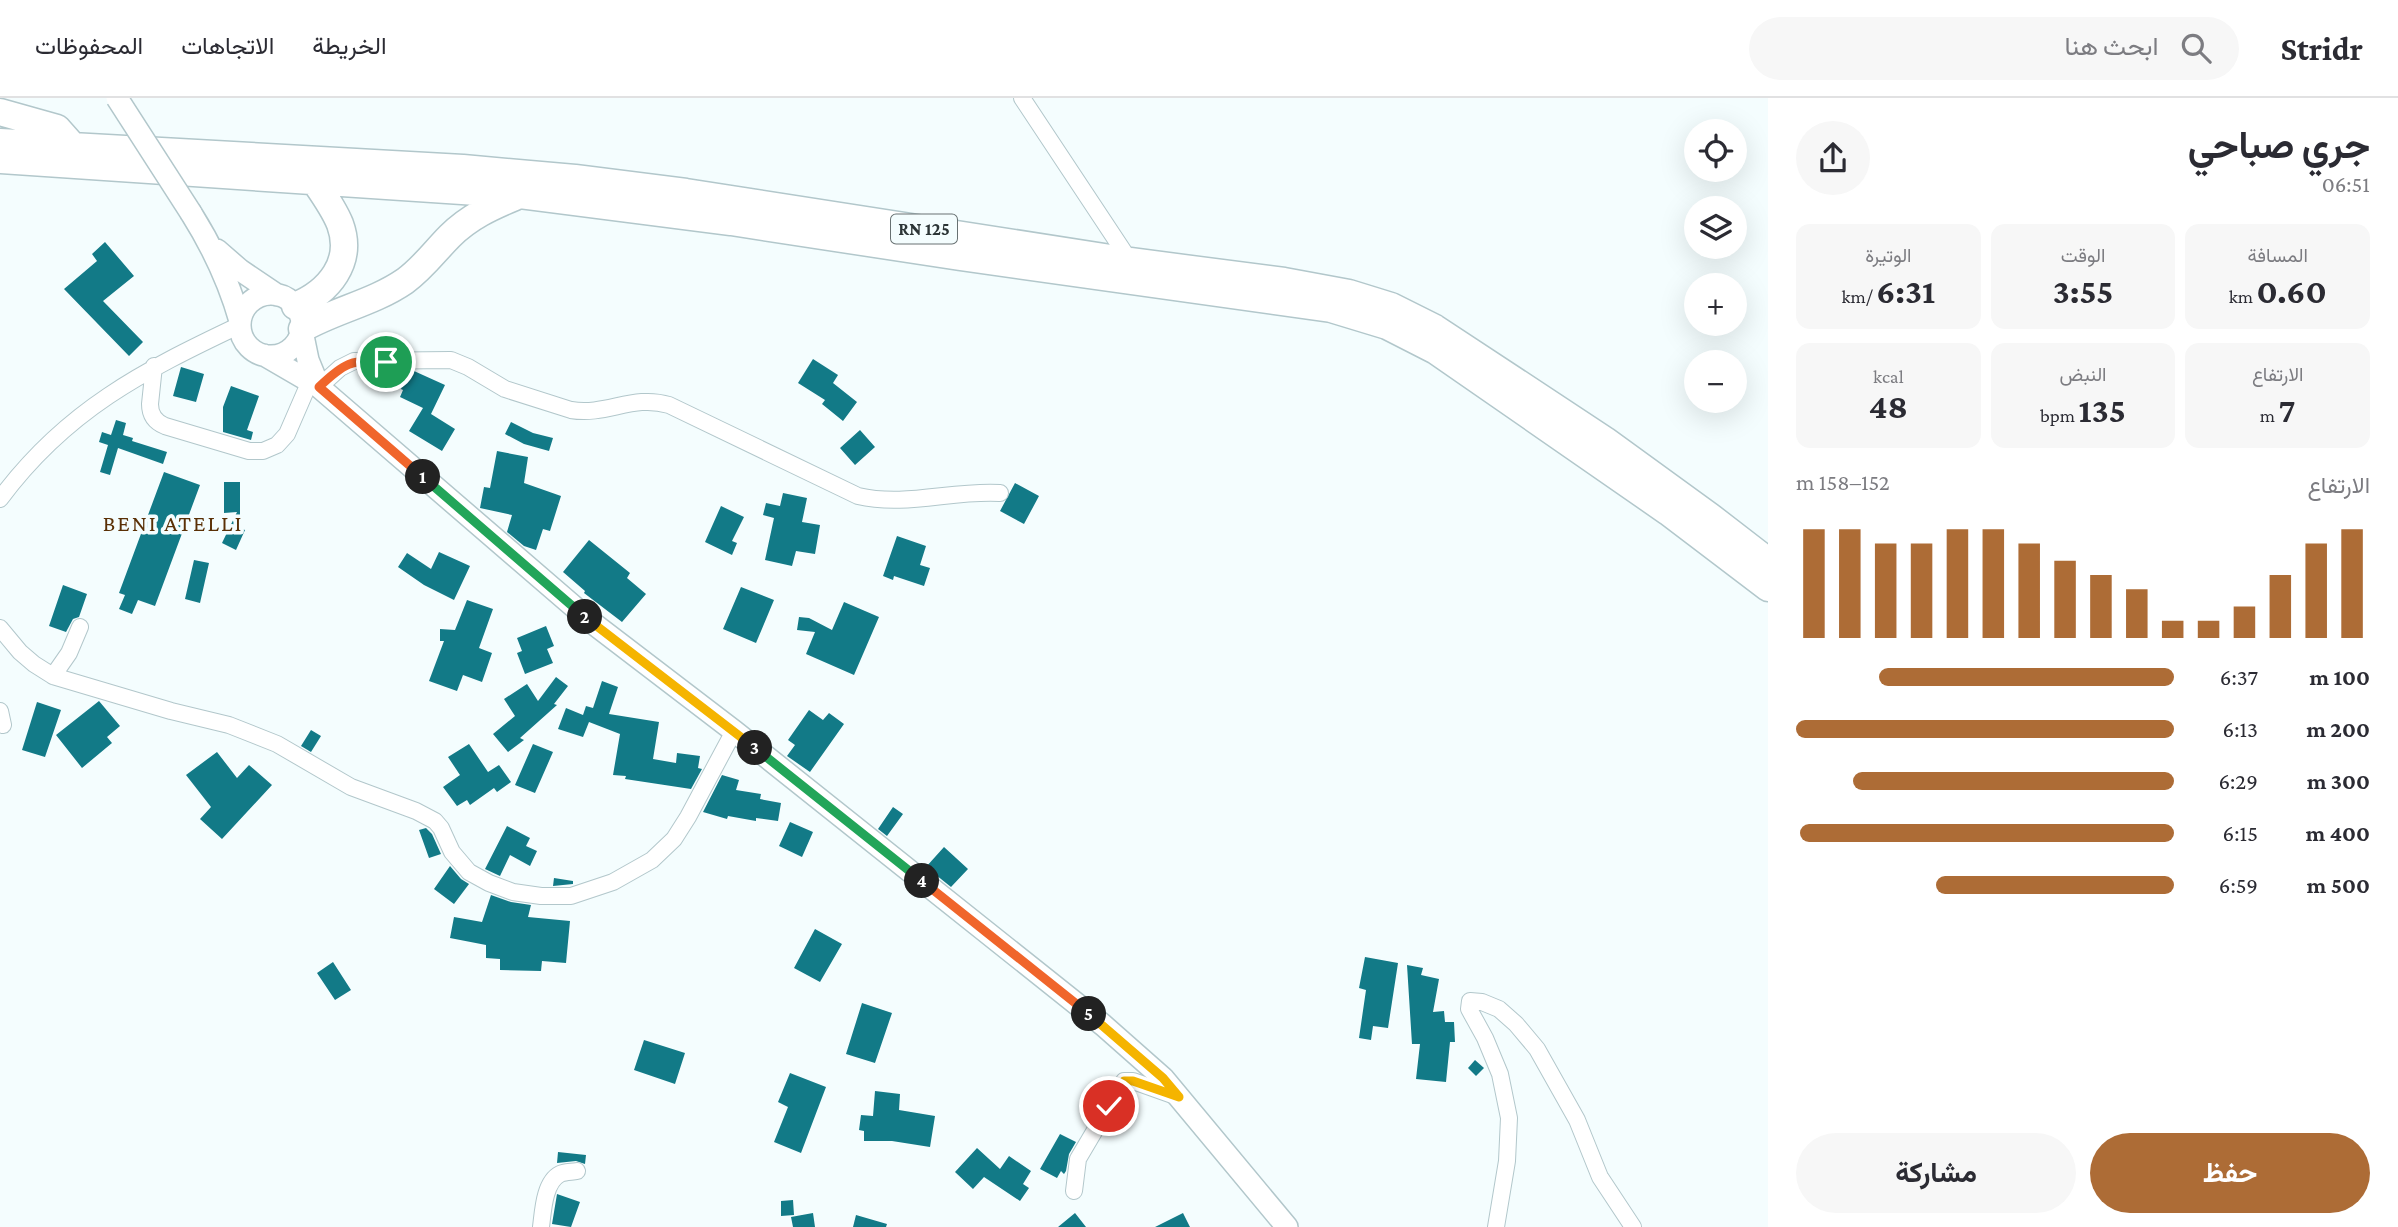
<!DOCTYPE html>
<html lang="ar">
<head>
<meta charset="utf-8">
<style>
	:root { --surface:#fff; --page:#f7f7f7; --text:#2b2b33; --muted:#7c7c81; --line:#e1e1e2; --accent:#ad6c36 }
	body { margin:0; font-family:"Crimson Pro",Vazirmatn,serif; background:var(--page); color:var(--text); direction:rtl; height:100vh; display:flex; flex-direction:column; font-size:26px; white-space:nowrap }
	* { box-sizing:border-box; margin:0 }
	p { font-size:23px; color:var(--muted) }
	.icon { flex:none; width:38px; height:38px; fill:none; stroke:currentColor; stroke-width:2; stroke-linecap:round; stroke-linejoin:round }
	.map { position:relative; flex:1; overflow:hidden; direction:ltr }
	.sheet { display:flex; flex-direction:column; background:var(--surface); width:630px }
	.sheet>* { flex:none }
	.tools { position:absolute; left:1684px; top:21px; display:grid; gap:14px }
	.tools a { display:grid; place-items:center; width:63px; height:63px; border-radius:50%; background:var(--surface); box-shadow:0 7px 28px #0002; font-size:35px }
	.pin { position:absolute; display:grid; place-items:center; width:60px; height:60px; color:#fff; margin:-30px; border:4px solid #fff; border-radius:50%; box-shadow:0 2px 7px #0007 }
	.km { position:absolute; width:35px; height:35px; margin:-18px; border-radius:50%; background:#222; color:#fff; font-size:19px; line-height:35px; text-align:center }
	.round { display:grid; place-items:center; flex:none; width:74px; height:74px; border-radius:37px; background:var(--page) }
	.headline { display:flex; align-items:center; justify-content:space-between; height:119px; padding:0 28px }
	h1 { font-size:38px; font-weight:700; line-height:52px }
	.metrics { display:grid; grid-template-columns:repeat(3,1fr); gap:10px; height:119px; padding:7px 28px }
	.metrics div { display:grid; align-content:center; border-radius:14px; background:var(--page); text-align:center }
	.metrics b { font-size:35px; font-weight:700 }
	.metrics small { font-size:19px; font-weight:400 }
	.metrics p { font-size:19px }
	.chart { height:196px; padding:14px 28px }
	.chart p { display:flex; justify-content:space-between }
	.chart svg { width:100%; height:126px; margin-top:7px; stroke:var(--accent); stroke-width:6 }
	.cta { display:flex; gap:14px; margin-top:auto; padding:14px 28px }
	.cta a { flex:1; height:80px; border-radius:42px; background:var(--accent); color:#fff; font-size:28px; font-weight:700; line-height:80px; text-align:center }
	.cta a+a { background:var(--page); color:var(--text) }
	ul { padding:0 28px; list-style:none; font-size:23px }
	li { display:grid; grid-template-columns:112px 84px 1fr; align-items:center; height:52px }
	li i { height:18px; border-radius:9px; background:var(--accent) }
	header { display:flex; align-items:center; gap:42px; box-sizing:border-box; height:98px; padding:0 35px; background:var(--surface); border-bottom:2px solid var(--line) }
	header strong { font-size:33px }
	nav { display:flex; gap:38px; margin-inline-start:auto; font-size:24px }
	.search { width:490px; height:63px; background:var(--page); display:flex; align-items:center; gap:18px; box-sizing:border-box; padding:0 24px; border-radius:38px; color:var(--muted); font-size:26px }
	main { display:flex; flex:1; min-height:0 }
	.map>svg:first-child { display:block }
	.building { fill:#127a87 }
	.lines { fill:none; stroke-linecap:round; stroke-linejoin:round }
	.minor-casing { stroke:#b2c7cb; stroke-width:18 }
	.secondary-casing { stroke:#b2c7cb; stroke-width:24 }
	.trunk-casing { stroke:#b2c7cb; stroke-width:29 }
	.minor { stroke:#fff; stroke-width:16 }
	.secondary { stroke:#fff; stroke-width:21 }
	.trunk { stroke:#fff; stroke-width:26 }
	.secondary-bridge-casing { stroke:#b2c7cb; stroke-width:24; stroke-linecap:butt }
	.secondary-bridge { stroke:#fff; stroke-width:21 }
	.split-1-casing { stroke:#fff; stroke-width:14 }
	.split-2-casing { stroke:#fff; stroke-width:14 }
	.split-3-casing { stroke:#fff; stroke-width:14 }
	.split-4-casing { stroke:#fff; stroke-width:14 }
	.split-5-casing { stroke:#fff; stroke-width:14 }
	.split-6-casing { stroke:#fff; stroke-width:14 }
	.split-1 { stroke:#f0652b; stroke-width:9 }
	.split-2 { stroke:#22a559; stroke-width:9 }
	.split-3 { stroke:#f5b400; stroke-width:9 }
	.split-4 { stroke:#22a559; stroke-width:9 }
	.split-5 { stroke:#f0652b; stroke-width:9 }
	.split-6 { stroke:#f5b400; stroke-width:9 }
	.labels { text-anchor:middle; stroke-width:7; stroke-linejoin:round; paint-order:stroke }
	.shield { fill:#f4fdfe; stroke:#687172; stroke-width:2 }
	.shield-label { font-size:18px; font-weight:bold; fill:#2c3536 }
	.quarter-label { font-size:23px; letter-spacing:2px; fill:#5a3006; stroke:#f4fdfe }
</style>
</head>
<body>
<header>
<strong>Stridr</strong>
<div class="search"><svg class="icon" aria-label="search" viewBox="0 0 24 24"><circle cx="10" cy="10" r="6"/><path d="M15 15l6 6"/></svg>ابحث هنا</div>
<nav><a>الخريطة</a><a>الاتجاهات</a><a>المحفوظات</a></nav>
</header>
<main>
<section class="sheet">
<div class="headline"><div><h1>جري صباحي</h1><p>06:51</p></div><a class="round"><svg class="icon" aria-label="share" viewBox="0 0 24 24"><path d="M12 15V3M7 8l5-5 5 5M5 13v7h14v-7"/></svg></a></div>
<div class="metrics">
<div><p>المسافة</p><b>0.60<small> km</small></b></div>
<div><p>الوقت</p><b>3:55</b></div>
<div><p>الوتيرة</p><b>6:31<small> /km</small></b></div>
</div>
<div class="metrics">
<div><p>الارتفاع</p><b>7<small> m</small></b></div>
<div><p>النبض</p><b>135<small> bpm</small></b></div>
<div><p>kcal</p><b>48</b></div>
</div>
<div class="chart"><p><span>الارتفاع</span>152–158 m</p>
<svg viewBox="0 0 160 44" preserveAspectRatio="none"><path d="M5 44V6M15 44V6M25 44V11M35 44V11M45 44V6M55 44V6M65 44V11M75 44V17M85 44V22M95 44V27M105 44V38M115 44V38M125 44V33M135 44V22M145 44V11M155 44V6"/></svg>
</div>
<ul>
<li><b>100 m</b>6:37<i style="width:78%"></i></li>
<li><b>200 m</b>6:13<i style="width:100%"></i></li>
<li><b>300 m</b>6:29<i style="width:85%"></i></li>
<li><b>400 m</b>6:15<i style="width:99%"></i></li>
<li><b>500 m</b>6:59<i style="width:63%"></i></li>
</ul>
<div class="cta"><a>حفظ</a><a>مشاركة</a></div>
</section>
<div class="map">
<svg width="1768" height="1129" viewBox="0 0 1768 1129">
	<rect width="100%" height="100%" fill="#f4fdfe"/>
	<path class="building" d="M 105,144 L 134,178 L 103,203 L 143,244 L 129,258 L 64,191 L 97,163 L 92,156 Z
		M 813,261 L 838,277 L 833,285 L 857,304 L 843,323 L 822,306 L 825,302 L 798,285 Z
		M 181,269 L 204,276 L 196,304 L 173,298 Z
		M 406,273 L 414,273 L 445,287 L 431,316 L 455,331 L 442,353 L 409,333 L 423,310 L 400,299 L 403,292 L 401,291 L 402,288 L 399,287 Z
		M 231,288 L 259,298 L 247,332 L 253,334 L 251,342 L 223,334 L 223,309 Z
		M 116,322 L 126,325 L 123,337 L 133,340 L 132,343 L 167,354 L 163,366 L 118,350 L 110,377 L 100,374 L 108,347 L 99,344 L 102,334 L 111,337 Z
		M 511,324 L 533,335 L 553,340 L 549,353 L 524,346 L 505,336 Z
		M 860,332 L 875,349 L 855,367 L 840,350 Z
		M 497,353 L 528,359 L 524,385 L 561,398 L 550,433 L 543,431 L 536,452 L 524,448 L 507,434 L 512,417 L 480,410 L 484,389 L 490,390 Z
		M 164,374 L 200,387 L 155,508 L 138,502 L 132,516 L 119,511 L 125,497 L 119,495 Z
		M 224,384 L 240,384 L 240,430 L 245,432 L 236,452 L 222,445 L 237,414 L 224,415 Z
		M 1015,385 L 1039,398 L 1024,426 L 1000,413 Z
		M 783,395 L 807,400 L 802,424 L 820,427 L 815,456 L 796,453 L 792,468 L 765,462 L 774,420 L 763,417 L 766,405 L 780,408 Z
		M 721,408 L 744,419 L 732,443 L 737,445 L 732,457 L 705,444 Z
		M 897,438 L 926,448 L 920,467 L 930,470 L 924,488 L 894,478 L 893,482 L 883,478 Z
		M 589,442 L 630,475 L 627,480 L 646,496 L 622,524 L 584,495 L 585,493 L 563,474 Z
		M 439,454 L 470,468 L 454,502 L 424,487 L 398,469 L 407,455 L 431,471 Z
		M 194,462 L 209,465 L 200,505 L 185,501 Z
		M 63,487 L 87,496 L 79,519 L 73,521 L 66,534 L 49,528 Z
		M 741,489 L 774,502 L 756,545 L 723,531 Z
		M 467,502 L 493,511 L 479,550 L 492,555 L 482,584 L 463,577 L 457,593 L 429,583 L 444,543 L 440,543 L 440,531 L 455,532 Z
		M 844,504 L 879,519 L 854,577 L 806,556 L 815,534 L 797,532 L 799,519 L 809,520 L 832,532 Z
		M 546,528 L 554,548 L 547,551 L 553,565 L 525,576 L 517,555 L 522,553 L 517,540 Z
		M 556,579 L 568,588 L 554,606 L 557,607 L 520,640 L 524,642 L 508,654 L 493,636 L 515,618 L 504,601 L 527,586 L 538,603 Z
		M 602,583 L 618,589 L 609,616 L 659,624 L 653,661 L 676,665 L 677,655 L 700,658 L 698,670 L 702,671 L 691,691 L 625,681 L 626,678 L 613,677 L 620,636 L 589,624 L 583,639 L 558,631 L 566,610 L 583,617 L 586,608 L 593,610 Z
		M 99,603 L 120,628 L 107,639 L 112,645 L 82,670 L 56,637 Z
		M 37,604 L 61,612 L 45,659 L 22,652 Z
		M 809,612 L 823,622 L 829,615 L 844,626 L 810,674 L 787,658 L 795,647 L 788,642 Z
		M 311,632 L 321,638 L 311,654 L 301,648 Z
		M 469,646 L 488,674 L 499,667 L 511,684 L 497,694 L 494,690 L 470,707 L 467,702 L 457,708 L 443,689 L 460,677 L 448,659 Z
		M 533,646 L 553,654 L 535,695 L 515,687 Z
		M 217,654 L 237,680 L 249,667 L 272,687 L 222,741 L 200,721 L 211,709 L 186,677 Z
		M 722,677 L 739,682 L 736,692 L 761,696 L 760,701 L 781,705 L 778,723 L 756,720 L 756,723 L 728,718 L 727,721 L 703,714 Z
		M 893,709 L 903,716 L 887,738 L 878,731 Z
		M 790,724 L 813,734 L 802,759 L 779,748 Z
		M 507,728 L 530,740 L 526,748 L 537,753 L 530,768 L 510,757 L 500,778 L 485,771 Z
		M 426,730 L 432,736 L 441,756 L 429,760 L 419,732 Z
		M 944,749 L 968,771 L 951,789 L 926,769 Z
		M 450,768 L 461,781 L 469,786 L 454,806 L 434,791 Z
		M 554,780 L 573,783 L 573,786 L 553,788 Z
		M 491,797 L 511,804 L 531,807 L 528,819 L 570,823 L 566,865 L 542,863 L 541,873 L 500,872 L 500,861 L 486,860 L 486,847 L 450,840 L 454,819 L 482,824 Z
		M 815,831 L 842,846 L 820,884 L 794,870 Z
		M 1365,859 L 1398,865 L 1388,930 L 1373,928 L 1371,942 L 1359,940 L 1366,892 L 1359,890 Z
		M 333,864 L 351,892 L 335,902 L 317,875 Z
		M 1407,867 L 1423,870 L 1421,877 L 1439,881 L 1433,914 L 1444,913 L 1445,924 L 1454,924 L 1455,944 L 1450,944 L 1446,984 L 1416,981 L 1420,946 L 1412,946 Z
		M 862,905 L 892,915 L 875,965 L 846,956 Z
		M 644,942 L 685,955 L 675,986 L 634,972 Z
		M 1475,962 L 1484,970 L 1476,978 L 1468,970 Z
		M 790,975 L 826,989 L 801,1055 L 774,1044 L 788,1009 L 778,1004 Z
		M 875,993 L 900,996 L 899,1012 L 935,1018 L 930,1049 L 892,1043 L 864,1043 L 864,1033 L 859,1032 L 861,1017 L 873,1018 Z
		M 1060,1036 L 1076,1044 L 1069,1056 L 1066,1073 L 1064,1076 L 1061,1073 L 1057,1080 L 1040,1071 Z
		M 977,1050 L 1000,1071 L 1009,1058 L 1031,1073 L 1023,1086 L 1029,1090 L 1020,1103 L 984,1079 L 973,1091 L 955,1074 Z
		M 558,1054 L 586,1057 L 585,1066 L 576,1063 L 557,1065 Z
		M 557,1096 L 580,1104 L 571,1129 L 552,1126 Z
		M 793,1102 L 794,1117 L 781,1118 L 781,1103 Z
		M 813,1115 L 815,1129 L 793,1129 L 791,1119 Z
		M 1075,1115 L 1086,1129 L 1058,1129 Z
		M 1183,1115 L 1190,1129 L 1155,1129 Z
		M 856,1117 L 887,1126 L 886,1129 L 853,1129 Z"/>
	<g class="lines">
		<g class="minor-casing">
			<path id="minor" d="M 1022,0 L 1130,163
				M 154,268 L 150,306 C 150,317 155,324 165,328 L 249,353 L 263,353 L 277,347 L 287,336 L 310,283
				M 319,289 L 340,270 L 354,263 L 451,262 L 468,269 L 505,291 L 571,312 C 607,318 633,296 669,307 L 858,398 C 906,409 952,392 1000,395
				M 0,401 C 66,312 143,273 240,227
				M 0,530 L 20,554 L 34,566 L 53,578 L 171,613 L 229,627 L 277,646 L 351,689 L 416,713 L 435,723 L 441,730 L 452,754 L 469,774 L 489,785 L 513,794 L 541,798 L 571,798 L 613,784 L 652,762 L 674,741 L 688,719 L 734,633
				M 53,578 L 69,555 L 80,529
				M 0,613 L 3,627
				M 1074,1093 L 1078,1061 L 1124,983 L 1133,983 L 1178,999
				M 541,1129 C 543,1114 544,1084 560,1076 C 564,1074 572,1074 577,1073
				M 1496,1129 L 1507,1063 L 1509,1020 L 1500,976 L 1485,940 L 1469,911 L 1470,903 L 1482,904 L 1499,911 L 1516,926 L 1537,951 L 1577,1022 L 1600,1079 L 1633,1129"/>
		</g>
		<g class="secondary-casing">
			<path id="secondary" d="M 191,115 C 213,150 229,184 240,223
				M 217,152 L 240,172 L 277,197
				M240 227a31 31 0 1 1 62 0a31 31 0 1 1-62 0Z
				M 302,233 L 308,262 L 319,289
				M 264,257 L 319,289 L 594,526 L 734,633 L 1103,927 L 1163,980 L 1287,1129"/>
		</g>
		<g class="trunk-casing">
			<path id="trunk" d="M 0,14 L 57,30 L 73,48
				M 0,44 L 463,70 L 575,80 L 686,94 L 1130,163 L 1284,183 L 1349,195 L 1391,208 L 1435,230 L 1605,342 L 1711,419 L 1768,463
				M 0,62 L 520,97 L 731,124 L 960,159 L 1331,211 L 1387,228 L 1436,253 L 1668,414 L 1768,490
				M 295,208 C 329,194 354,164 340,126 C 334,111 324,97 315,84
				M 302,231 C 335,212 373,205 405,183 C 423,170 435,153 450,138 C 469,119 491,109 515,99"/>
		</g>
		<use href="#minor" class="minor"/>
		<use href="#secondary" class="secondary"/>
		<use href="#trunk" class="trunk"/>
		<g class="secondary-bridge-casing">
			<path id="secondary-bridge" d="M 117,0 L 191,115"/>
		</g>
		<use href="#secondary-bridge" class="secondary-bridge"/>
	</g>
	<g class="lines">
		<g class="split-1-casing">
			<path id="split-1" d="M 386,264 C 352,260 343,266 319,289 L 423,379"/>
		</g>
		<g class="split-2-casing">
			<path id="split-2" d="M 423,379 L 585,519"/>
		</g>
		<g class="split-3-casing">
			<path id="split-3" d="M 585,519 L 755,650"/>
		</g>
		<g class="split-4-casing">
			<path id="split-4" d="M 755,650 L 922,783"/>
		</g>
		<g class="split-5-casing">
			<path id="split-5" d="M 922,783 L 1089,916"/>
		</g>
		<g class="split-6-casing">
			<path id="split-6" d="M 1089,916 L 1163,980 L 1179,999 L 1133,983 L 1124,983 L 1109,1008"/>
		</g>
		<use href="#split-1" class="split-1"/>
		<use href="#split-2" class="split-2"/>
		<use href="#split-3" class="split-3"/>
		<use href="#split-4" class="split-4"/>
		<use href="#split-5" class="split-5"/>
		<use href="#split-6" class="split-6"/>
	</g>
	<g class="labels">
		<rect class="shield" x="891" y="116.5" width="66" height="29" rx="5"/>
		<g class="shield-label">
			<text x="924" y="137">RN 125</text>
		</g>
		<g class="quarter-label">
			<text x="173" y="433">BENI ATELLI</text>
		</g>
	</g>
</svg>
<div class="tools">
<a><svg class="icon" aria-label="locate" viewBox="0 0 24 24"><circle cx="12" cy="12" r="6"/><path d="M12 2v4M12 18v4M2 12h4M18 12h4"/></svg></a>
<a><svg class="icon" aria-label="layers" viewBox="0 0 24 24"><path d="M12 4l9 5-9 5-9-5zM3 14l9 5 9-5"/></svg></a>
<a>+</a>
<a>−</a>
</div>
<div class="pin" style="left:386px;top:264px;background:#1e9e55"><svg class="icon" aria-label="arrive" viewBox="0 0 24 24"><path d="M6 21V4h12l-3 4 3 4H6"/></svg></div>
<div class="pin" style="left:1109px;top:1008px;background:#d93025"><svg class="icon" aria-label="check" viewBox="0 0 24 24"><path d="M5 12l5 5 9-10"/></svg></div>
<b class="km" style="left:423px;top:379px">1</b>
<b class="km" style="left:585px;top:519px">2</b>
<b class="km" style="left:755px;top:650px">3</b>
<b class="km" style="left:922px;top:783px">4</b>
<b class="km" style="left:1089px;top:916px">5</b>
</div>
</main>
</body>
</html>
